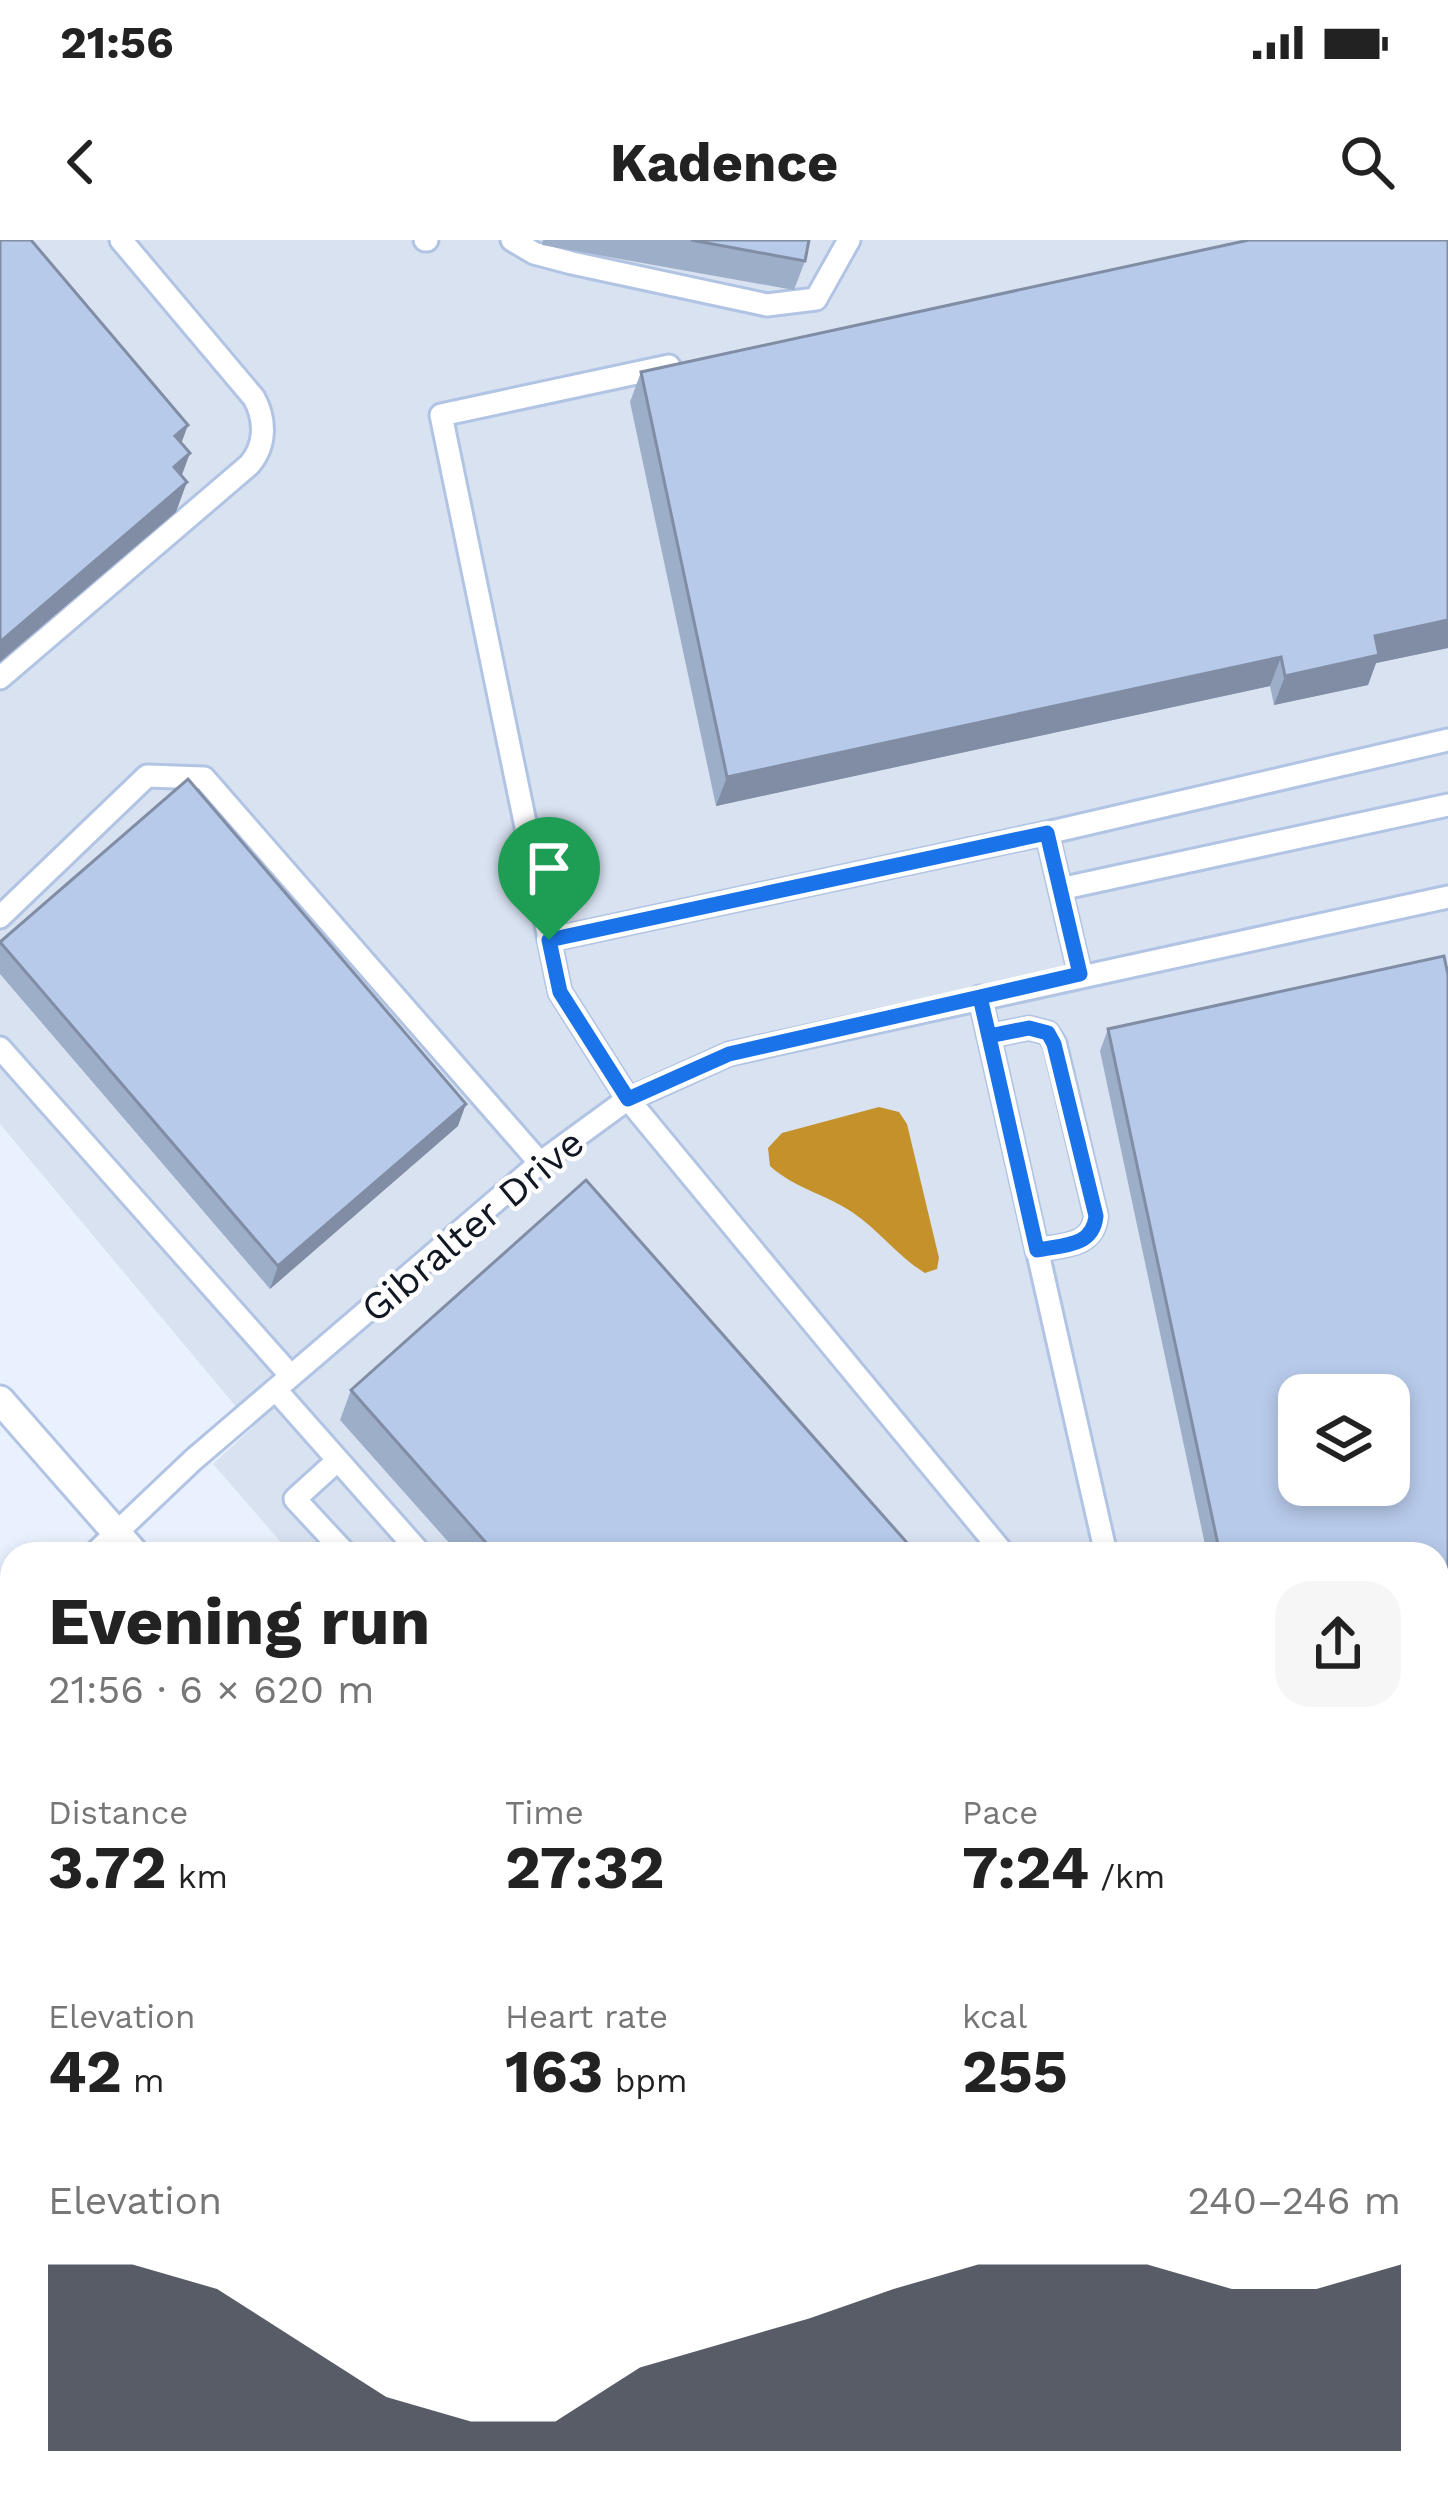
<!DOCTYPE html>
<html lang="en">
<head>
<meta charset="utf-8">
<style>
	:root { --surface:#fff; --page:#f6f6f6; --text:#222; --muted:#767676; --accent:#111827 }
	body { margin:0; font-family:"Work Sans",sans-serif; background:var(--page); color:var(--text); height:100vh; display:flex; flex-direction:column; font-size:45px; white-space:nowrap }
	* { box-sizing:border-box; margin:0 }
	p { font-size:39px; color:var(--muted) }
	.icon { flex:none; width:66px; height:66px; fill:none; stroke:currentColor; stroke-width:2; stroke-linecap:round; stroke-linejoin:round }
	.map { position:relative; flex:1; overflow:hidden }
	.details { position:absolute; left:0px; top:1302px; width:1449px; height:972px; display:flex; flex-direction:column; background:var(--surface); border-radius:36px 36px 0 0; box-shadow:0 6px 18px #0003 }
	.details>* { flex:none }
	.tools { position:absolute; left:1278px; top:1134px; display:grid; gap:24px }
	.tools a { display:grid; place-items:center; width:132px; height:132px; border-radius:24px; background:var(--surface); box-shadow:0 6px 18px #0003; font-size:60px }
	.pin { position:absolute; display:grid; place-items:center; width:102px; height:102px; color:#fff; margin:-123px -51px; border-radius:50% 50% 50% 0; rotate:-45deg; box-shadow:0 0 12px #0007 }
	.pin .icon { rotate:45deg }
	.round { display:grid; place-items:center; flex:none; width:126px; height:126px; border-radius:36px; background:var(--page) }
	.head { display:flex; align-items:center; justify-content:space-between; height:204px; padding:0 48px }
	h1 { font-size:66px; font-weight:700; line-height:90px }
	.figures { display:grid; grid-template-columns:repeat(3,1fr); gap:18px; height:204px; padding:12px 48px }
	.figures div { display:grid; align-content:center }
	.figures b { font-size:60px; font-weight:700 }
	.figures small { font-size:33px; font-weight:400 }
	.figures p { font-size:33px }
	.chart { height:336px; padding:24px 48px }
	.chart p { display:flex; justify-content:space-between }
	.chart svg { width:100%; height:216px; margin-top:12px; fill:var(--accent); opacity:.7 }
	.status { display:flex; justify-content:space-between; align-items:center; height:84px; padding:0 60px; background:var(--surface); direction:ltr }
	.status svg { height:33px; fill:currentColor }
	header { display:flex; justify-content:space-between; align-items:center; height:156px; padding:0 48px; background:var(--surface); font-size:54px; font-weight:700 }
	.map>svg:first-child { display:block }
	.built { fill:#d9e2f1; fill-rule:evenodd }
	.water { fill:#c4912b }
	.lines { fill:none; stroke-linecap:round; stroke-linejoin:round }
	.minor-casing { stroke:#b1c4e3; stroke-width:27 }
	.major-casing { stroke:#b1c4e3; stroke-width:33 }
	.minor { stroke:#fff; stroke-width:21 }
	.major { stroke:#fff; stroke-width:27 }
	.wall { fill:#9daec9 }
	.shaded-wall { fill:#808da4 }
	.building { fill:#b7caea; stroke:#808da4; stroke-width:3; fill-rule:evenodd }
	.route-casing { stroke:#fff; stroke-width:24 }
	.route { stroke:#1a73e8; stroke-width:15 }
	.labels { text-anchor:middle; stroke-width:9; stroke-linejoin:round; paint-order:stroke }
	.street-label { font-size:39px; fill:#111823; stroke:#fefefe }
</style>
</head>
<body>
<div class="status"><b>21:56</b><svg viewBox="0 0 49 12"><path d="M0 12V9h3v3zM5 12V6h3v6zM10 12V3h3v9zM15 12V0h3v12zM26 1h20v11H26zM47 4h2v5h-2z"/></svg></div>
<header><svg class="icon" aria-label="back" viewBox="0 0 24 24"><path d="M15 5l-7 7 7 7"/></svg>Kadence<svg class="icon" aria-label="search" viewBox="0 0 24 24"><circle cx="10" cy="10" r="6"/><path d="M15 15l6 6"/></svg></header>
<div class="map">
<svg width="1448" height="2274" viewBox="0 0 1448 2274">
	<rect width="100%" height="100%" fill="#e9f1fe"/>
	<path class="built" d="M 0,0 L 1448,0 L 1448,2274 L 1427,2262 L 1437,2262 L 1437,1314 L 291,1314 L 213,1224 L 253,1187 L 0,884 ZM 1299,1155 L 1389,1155 L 1389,1245 L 1299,1245 Z
		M 12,1478 L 12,2262 L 911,2262 L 921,2274 L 0,2274 L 0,1513 Z"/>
	<path class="water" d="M 879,867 L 899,872 L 907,884 L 939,1018 L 937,1029 L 925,1033 C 898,1017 879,990 852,972 C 825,954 794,948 770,926 L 768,908 L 782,893 Z
		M 0,2175 L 12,2188 L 12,2262 L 80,2262 L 91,2274 L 0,2274 Z"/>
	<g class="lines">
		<g class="minor-casing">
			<path id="minor" d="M 425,0 L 427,0
				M 512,0 L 534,13 L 572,23 L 767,65 L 816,59 L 849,0
				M 669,126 L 441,175 L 560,752 L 628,859 L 1004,1314
				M 0,438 L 249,225 C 266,206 266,180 254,158 L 121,0
				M 1060,649 L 1448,565
				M 0,677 L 147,536 L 204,538 L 540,923
				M 549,700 L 1047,593
				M 1080,734 L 1047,593 L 1448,500
				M 980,757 L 1106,1314
				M 989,796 L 1029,788 L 1048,793 L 1055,804 L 1096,976 C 1093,1007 1063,1005 1037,1010
				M 0,808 L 291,1136
				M 276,1150 L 421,1314
				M 338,1220 L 295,1259 L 346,1314
				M 94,1314 L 193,1220 L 540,923 L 625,861 L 729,814 L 1448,657
				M 0,1452 L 12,1419
				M 1437,1551 L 1448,1549
				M 0,1654 L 12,1623
				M 0,1969 L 12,1984
				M 1437,2020 L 1448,2017
				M 1437,2246 L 1448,2237
				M 242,2262 L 252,2274
				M 815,2262 L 826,2274
				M 1406,2274 L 1420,2262"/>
		</g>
		<g class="major-casing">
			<path id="major" d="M 0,1160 L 135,1314
				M 972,2262 L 983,2274"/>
		</g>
		<use href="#minor" class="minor"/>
		<use href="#major" class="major"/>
	</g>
	<path class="wall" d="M 543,0 L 809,0 L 805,21 L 794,50 L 542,5 Z
		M 1448,0 L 1448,408 L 1376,423 L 1368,445 L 1274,465 L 1270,446 L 716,566 L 630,162 L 641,132 Z
		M 0,701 L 458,886 L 270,1049 L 0,734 Z
		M 1448,735 L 1448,1487 L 1437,1489 L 1437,1314 L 1207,1314 L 1100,811 L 1108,789 Z
		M 351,1150 L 917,1314 L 459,1314 L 340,1180 Z
		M 12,1721 L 12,1848 L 0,1834 L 0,1732 Z
		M 373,2262 L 793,2262 L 804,2274 L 384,2274 Z"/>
	<path class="shaded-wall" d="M 188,185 L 177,215 L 175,196 Z
		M 190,213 L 179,243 L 174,227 Z
		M 187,242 L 176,272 L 0,422 L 0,402 Z
		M 1448,380 L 1448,408 L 1376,423 L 1368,445 L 1274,465 L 1285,436 L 1375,396 Z
		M 1281,417 L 1270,446 L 716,566 L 727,537 Z
		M 466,864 L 458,886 L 270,1049 L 278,1026 Z
		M 1448,1466 L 1448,1487 L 1437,1489 L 1437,1468 Z
		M 1448,1892 L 1448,1912 L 1437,1915 L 1437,1894 Z"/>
	<path class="building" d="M 0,0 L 31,0 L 188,185 L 175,196 L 190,213 L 174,227 L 187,242 L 0,402 Z
		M 691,0 L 809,0 L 805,21 Z
		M 1249,0 L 1448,0 L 1448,380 L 1375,396 L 1379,415 L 1285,436 L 1281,417 L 727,537 L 641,132 Z
		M 188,539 L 466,864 L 278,1026 L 0,702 Z
		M 1444,716 L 1448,735 L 1448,1466 L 1437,1468 L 1437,1314 L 1220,1314 L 1108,789 ZM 1299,1155 L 1389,1155 L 1389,1245 L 1299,1245 Z
		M 586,940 L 917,1314 L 496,1314 L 351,1150 Z
		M 1448,1550 L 1448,1892 L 1437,1894 L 1437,1552 Z
		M 12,1721 L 12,1806 L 0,1792 L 0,1732 Z
		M 410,2262 L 793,2262 L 804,2274 L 421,2274 Z"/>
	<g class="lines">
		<g class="route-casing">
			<path id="route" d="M 549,700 L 560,752 L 628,859 L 729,814 L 980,757 L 1037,1010 C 1063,1005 1093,1007 1096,976 L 1054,804 L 1048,793 L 1029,788 L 989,796 L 980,757 L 1080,734 L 1047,593 L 549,700"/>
		</g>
		<use href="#route" class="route"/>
	</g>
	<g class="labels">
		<g class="street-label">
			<text transform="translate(472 985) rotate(-40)" y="14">Gibralter Drive</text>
		</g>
	</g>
</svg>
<div class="tools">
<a><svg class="icon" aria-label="layers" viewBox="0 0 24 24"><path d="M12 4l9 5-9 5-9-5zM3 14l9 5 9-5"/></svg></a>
</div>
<div class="pin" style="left:549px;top:700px;background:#1e9e55"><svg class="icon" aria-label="arrive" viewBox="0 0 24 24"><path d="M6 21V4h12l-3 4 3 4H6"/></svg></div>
<section class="details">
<div class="head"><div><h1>Evening run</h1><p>21:56 · 6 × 620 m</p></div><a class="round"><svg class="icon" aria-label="share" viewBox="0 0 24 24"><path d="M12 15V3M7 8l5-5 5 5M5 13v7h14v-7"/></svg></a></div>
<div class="figures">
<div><p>Distance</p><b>3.72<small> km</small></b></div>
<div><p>Time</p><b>27:32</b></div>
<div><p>Pace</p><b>7:24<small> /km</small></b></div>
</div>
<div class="figures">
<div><p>Elevation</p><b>42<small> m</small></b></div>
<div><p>Heart rate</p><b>163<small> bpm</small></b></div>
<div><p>kcal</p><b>255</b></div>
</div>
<div class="chart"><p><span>Elevation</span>240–246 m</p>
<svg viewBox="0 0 160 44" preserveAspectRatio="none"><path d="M0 44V6L10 6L20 11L30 22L40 33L50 38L60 38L70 27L80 22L90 17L100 11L110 6L120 6L130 6L140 11L150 11L160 6V44z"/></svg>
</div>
</section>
</div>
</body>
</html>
